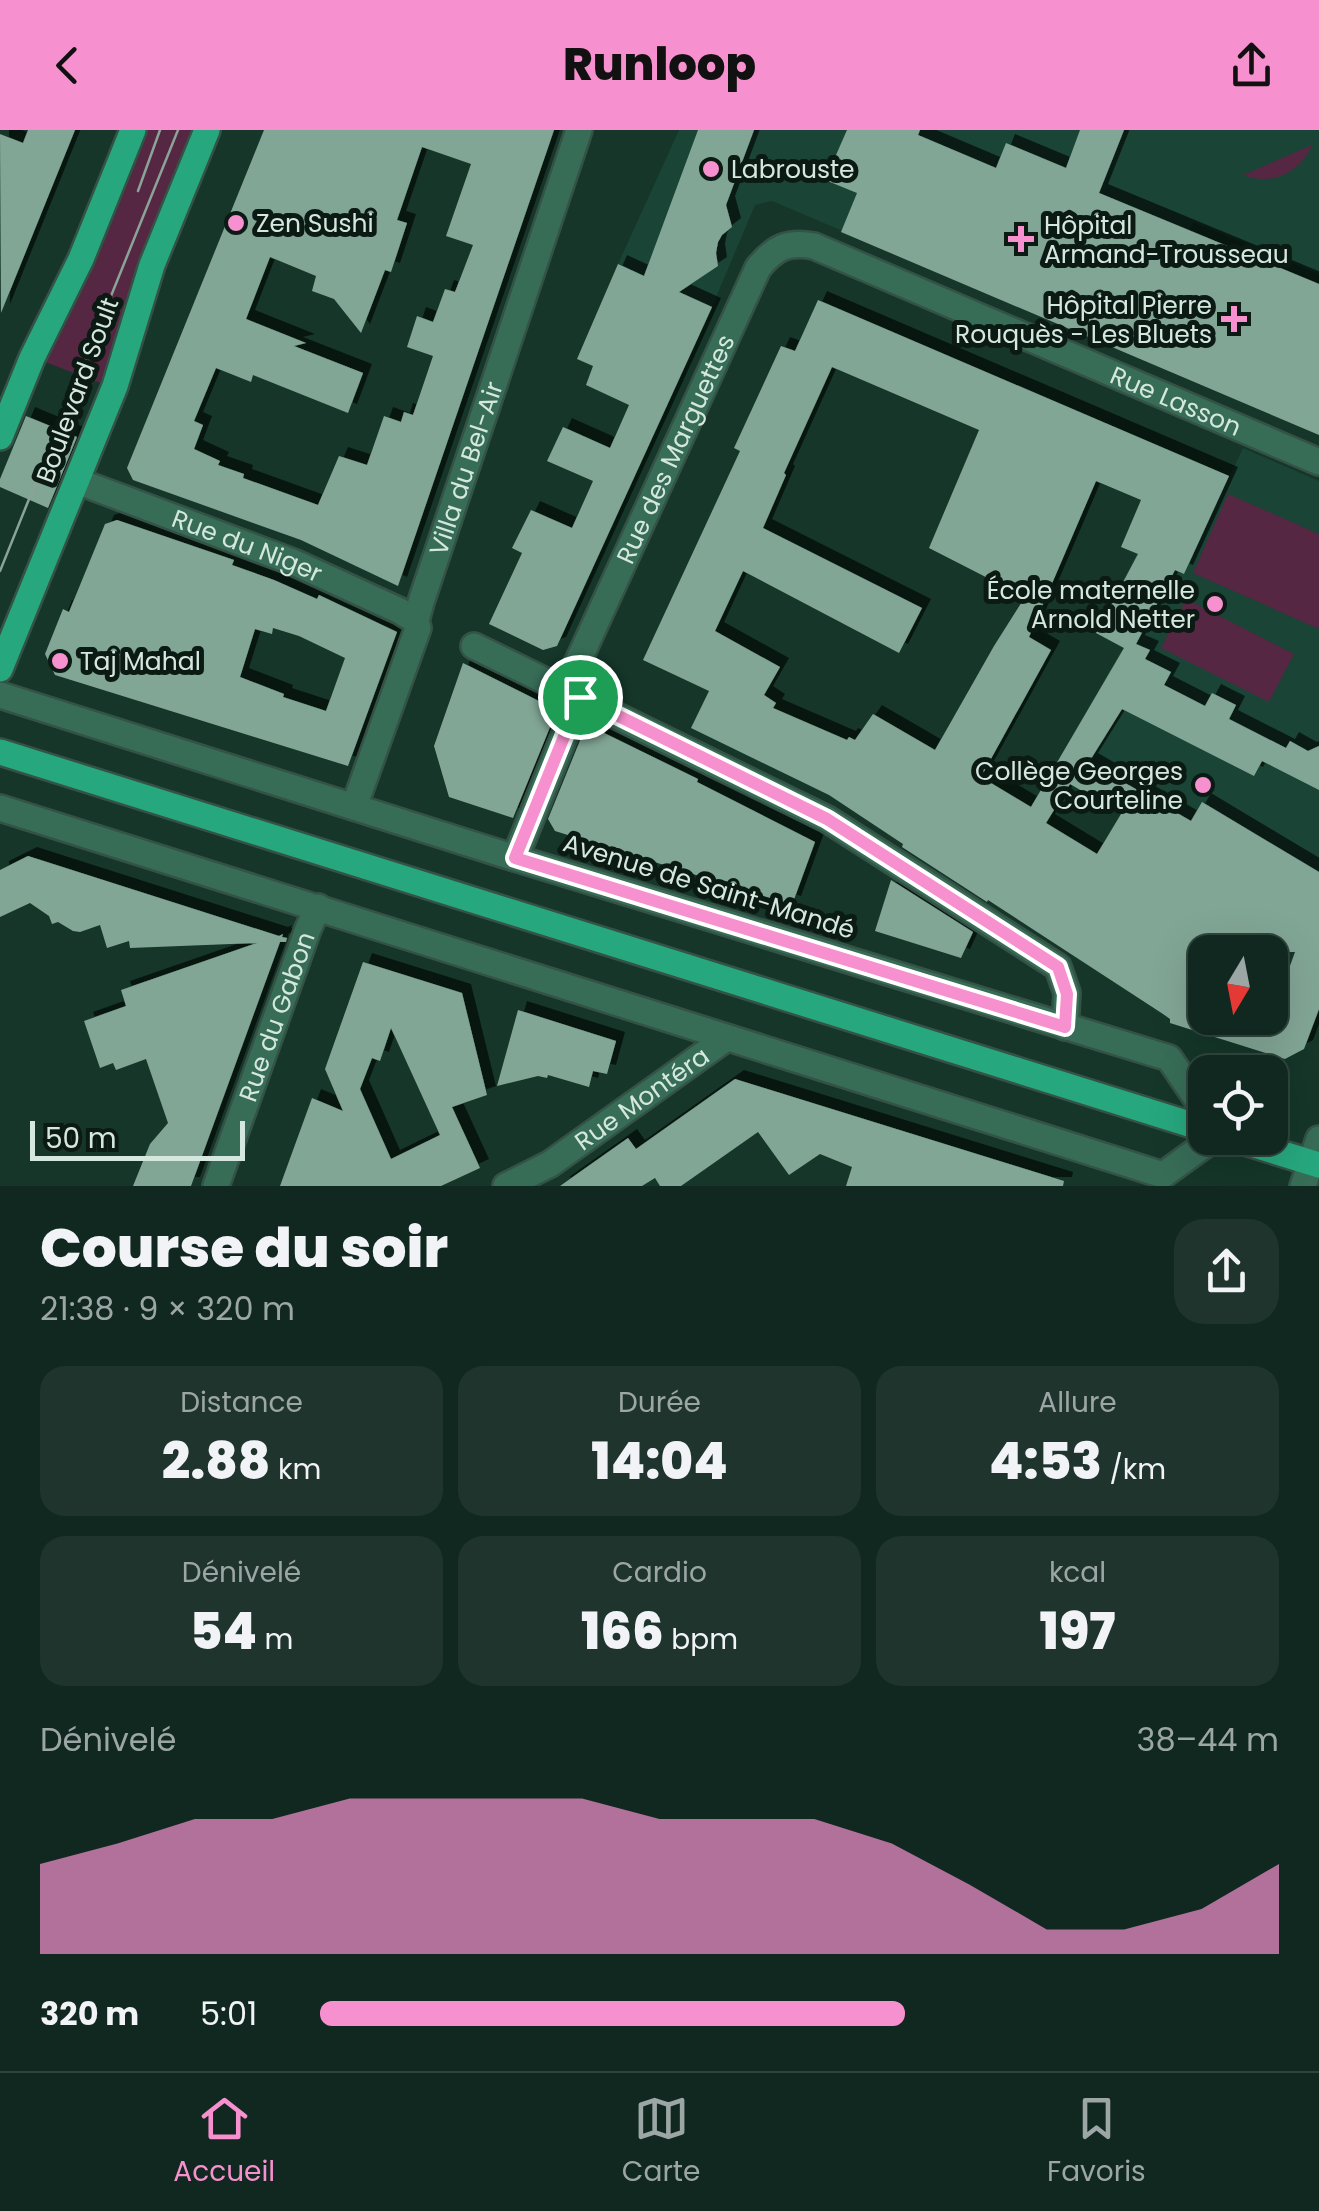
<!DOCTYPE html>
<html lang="fr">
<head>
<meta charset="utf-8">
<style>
	:root { --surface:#10281f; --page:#1e342c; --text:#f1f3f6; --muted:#9ca6a4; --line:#30443d; --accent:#f790ce }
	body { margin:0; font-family:Poppins,sans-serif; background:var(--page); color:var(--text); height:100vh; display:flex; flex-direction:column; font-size:38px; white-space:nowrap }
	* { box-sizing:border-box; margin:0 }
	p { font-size:32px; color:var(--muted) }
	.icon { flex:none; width:55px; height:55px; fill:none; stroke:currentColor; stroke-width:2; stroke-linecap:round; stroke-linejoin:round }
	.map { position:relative; height:1056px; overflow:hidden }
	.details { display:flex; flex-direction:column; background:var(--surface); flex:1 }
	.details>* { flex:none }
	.needle { width:65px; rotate:190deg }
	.fabs { position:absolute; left:1188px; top:805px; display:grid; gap:20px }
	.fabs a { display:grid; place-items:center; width:100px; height:100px; border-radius:20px; background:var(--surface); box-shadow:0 10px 40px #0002,0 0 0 2px var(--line); font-size:50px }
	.scale { position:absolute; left:30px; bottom:25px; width:215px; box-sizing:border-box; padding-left:10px; border:5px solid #d5e8df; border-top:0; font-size:28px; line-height:35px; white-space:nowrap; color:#d5e8df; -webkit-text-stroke:8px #0c1a14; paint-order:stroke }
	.pin { position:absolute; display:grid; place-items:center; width:85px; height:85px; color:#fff; margin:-42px; border:5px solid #fff; border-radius:50%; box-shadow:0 2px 10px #0007 }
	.round { display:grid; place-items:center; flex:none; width:105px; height:105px; border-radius:30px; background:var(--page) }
	.head { display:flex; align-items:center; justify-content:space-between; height:170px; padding:0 40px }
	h1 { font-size:55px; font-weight:800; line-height:75px }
	.metrics { display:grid; grid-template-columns:repeat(3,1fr); gap:15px; height:170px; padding:10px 40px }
	.metrics div { display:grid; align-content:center; border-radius:25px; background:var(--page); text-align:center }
	.metrics b { font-size:50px; font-weight:800 }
	.metrics small { font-size:28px; font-weight:400 }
	.metrics p { font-size:28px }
	.chart { height:280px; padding:20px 40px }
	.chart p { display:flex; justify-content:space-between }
	.chart svg { width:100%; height:180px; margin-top:10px; fill:var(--accent); opacity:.7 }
	ul { padding:0 40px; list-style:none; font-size:32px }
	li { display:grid; grid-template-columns:160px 120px 1fr; align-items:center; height:75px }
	li i { height:25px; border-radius:12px; background:var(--accent) }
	header { display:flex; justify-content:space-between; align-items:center; height:130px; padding:0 40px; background:var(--accent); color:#111; font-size:45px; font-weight:800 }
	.menu { display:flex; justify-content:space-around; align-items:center; height:140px; border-top:2px solid var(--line); background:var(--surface); font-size:28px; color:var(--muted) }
	.menu a { display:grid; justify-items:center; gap:5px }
	.menu .selected { color:var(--accent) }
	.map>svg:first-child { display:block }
	.built { fill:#1a4435 }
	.green { fill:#552743 }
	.building { fill:#82a695; fill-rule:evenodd; filter:url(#shadow) }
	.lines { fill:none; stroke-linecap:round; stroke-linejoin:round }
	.minor-casing { stroke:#345246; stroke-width:30 }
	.major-casing { stroke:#345246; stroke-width:30 }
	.minor { stroke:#376c57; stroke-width:25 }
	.major { stroke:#27a77d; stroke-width:25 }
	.tram { stroke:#8ba399; stroke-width:2.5 }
	.route-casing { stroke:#fff; stroke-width:20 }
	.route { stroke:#f790ce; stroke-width:12 }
	.poi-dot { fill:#f790ce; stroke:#0c1a14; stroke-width:4 }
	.labels { text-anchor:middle; stroke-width:10; stroke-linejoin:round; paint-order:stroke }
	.poi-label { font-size:25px; fill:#d5e8df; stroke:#0c1a14; text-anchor:start }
	.street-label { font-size:25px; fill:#d5e8df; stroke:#0c1a14 }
</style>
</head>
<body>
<header><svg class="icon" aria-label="back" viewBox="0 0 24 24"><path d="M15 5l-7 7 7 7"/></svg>Runloop<svg class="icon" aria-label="share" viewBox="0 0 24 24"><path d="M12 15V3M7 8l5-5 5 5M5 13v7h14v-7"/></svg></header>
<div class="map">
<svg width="1319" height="1056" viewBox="0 0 1319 1056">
	<defs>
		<filter id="shadow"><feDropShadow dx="9" dy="-9" stdDeviation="0" flood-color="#0009"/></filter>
	</defs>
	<rect width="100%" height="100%" fill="#153629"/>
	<path class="built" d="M 679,0 L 1319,0 L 1319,144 L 1193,92 L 1134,225 L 772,71 L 755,75 L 712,177 L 618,134 Z
		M 1243,318 L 1319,351 L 1319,788 L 1054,637 L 1123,518 L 1096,503 L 1137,424 L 1184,444 Z"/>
	<path class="green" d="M 146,0 L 193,0 L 148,110 L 100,253 L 45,232 L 95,125 Z
		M 1312,15 C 1300,43 1272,56 1243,45 Z
		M 1228,364 L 1319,404 L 1319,499 L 1193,443 Z
		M 1186,469 L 1294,524 L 1269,572 L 1161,518 Z"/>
	<path class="building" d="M 28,0 L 75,0 L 1,183 L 0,4 L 23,13 Z
		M 264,0 L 554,0 L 398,456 L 301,410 L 133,350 L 127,338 ZM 422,17 L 471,34 L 446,106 L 473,115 L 455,162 L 445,159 L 433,192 L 417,186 L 407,217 L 433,226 L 413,285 L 404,282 L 401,292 L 384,286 L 367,335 L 339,326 L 318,375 L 243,348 L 244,344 L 218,335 L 220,331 L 194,319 L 203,295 L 194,291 L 216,238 L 251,252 L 253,245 L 348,283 L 363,243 L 294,216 L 306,213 L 246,189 L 270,127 L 316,146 L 312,161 L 334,169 L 361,203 L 385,140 L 391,142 L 407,93 L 397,90 Z
		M 698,0 L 754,0 L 726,75 L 732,97 L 722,105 L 718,112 L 716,123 L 718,136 L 679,162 L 712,177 L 557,516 L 543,520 L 489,494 L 522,423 L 512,418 L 531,380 L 572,398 L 593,351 L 547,331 L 563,297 L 610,318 L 629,275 L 586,255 L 593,236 L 577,229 L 618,134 L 644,146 Z
		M 847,0 L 920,0 L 918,5 L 996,38 L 1006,13 L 1066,38 L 1080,0 L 1124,0 L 1099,63 L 1319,154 L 1319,305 L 841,102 L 857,63 L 825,50 Z
		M 818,170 L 1229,346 L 1184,444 L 1175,440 L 1136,514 L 1150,520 L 1145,529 L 1171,542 L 1164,555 L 1205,576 L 1212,563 L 1236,575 L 1229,589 L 1286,618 L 1290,611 L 1308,621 L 1319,616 L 1319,660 L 1262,631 L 1254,646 L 1122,579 L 1089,632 L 1191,691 L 1202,672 L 1319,742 L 1319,879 L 1304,919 L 1285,929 L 1170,893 L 1170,889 L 1163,884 L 988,770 L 987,772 L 902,717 L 903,714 L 829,665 L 691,598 L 709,561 L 643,530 L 740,321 L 734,318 L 781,216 L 795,221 ZM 832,237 L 979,300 L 929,418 L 1025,467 L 994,516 L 935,620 L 873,584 L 855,610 L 849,607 L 847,610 L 773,578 L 776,573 L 764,565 L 780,537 L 715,501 L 743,441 L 899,523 L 922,478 L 763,398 L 786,345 L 784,343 ZM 1096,351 L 1141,370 L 1121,417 L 1138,424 L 1096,503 L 1124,518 L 1031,677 L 981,647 L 1051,520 L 1029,507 ZM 1070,654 L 1121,684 L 1097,724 L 1046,693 ZM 1205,822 L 1295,822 L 1271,888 L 1205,888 Z
		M 26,286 L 77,307 L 48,378 L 0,357 L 0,349 Z
		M 117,390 L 234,430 L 232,435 L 274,450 L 317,469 L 319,465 L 397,502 L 348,636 L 55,545 L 45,524 L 63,479 L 69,482 L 105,394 ZM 273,498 L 299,506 L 345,528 L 326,581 L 283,567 L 284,564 L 240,547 L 255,499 L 272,504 Z
		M 463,533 L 557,580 L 513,688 L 449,667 L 434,616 Z
		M 594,598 L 698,649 L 697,652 L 815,712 L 792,775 L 555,701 L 548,689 L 583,603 Z
		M 28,726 L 279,806 L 283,804 L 282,807 L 287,808 L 286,812 L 280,812 L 191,1056 L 133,1056 L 150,1014 L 168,993 L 146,929 L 116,940 L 113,933 L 100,938 L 84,891 L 126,876 L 121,860 L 257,813 L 130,818 L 129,811 L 107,818 L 100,795 L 80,802 L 73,801 L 58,792 L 52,794 L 49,786 L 30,773 L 0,787 L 0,740 Z
		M 891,750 L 973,802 L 961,828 L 875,801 Z
		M 363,832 L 462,863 L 487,965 L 452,977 L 480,1038 L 441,1056 L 280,1056 L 312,968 L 343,981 L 325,939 ZM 391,898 L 440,1005 L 391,1029 L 360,959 L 372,928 L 380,931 Z
		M 518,880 L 616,911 L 607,944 L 593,941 L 589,957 L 548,945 L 547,948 L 538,946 L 497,956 Z
		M 735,949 L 1064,1051 L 1063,1056 L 846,1056 L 852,1037 L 820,1024 L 789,1045 L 758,1002 L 681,1056 L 660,1056 L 655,1048 L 642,1056 L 560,1056 L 628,1008 L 636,1019 Z"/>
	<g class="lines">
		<g class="minor-casing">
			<g id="minor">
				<path id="s1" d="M 77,351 L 293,432 L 400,481 L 416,491"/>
				<path d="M 474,516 L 827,689 L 1058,837 L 1067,863 L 1065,897"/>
				<path id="s2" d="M 565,560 L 758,138 C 775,117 788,111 814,116 L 1319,332"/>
				<path d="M 0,565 L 515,728 L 1169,928 L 1205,981"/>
				<path id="s3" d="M 354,677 L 418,498 L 416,491 L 421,472 L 579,0"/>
				<path d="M 0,678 C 388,798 775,924 1163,1045 L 1214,1008"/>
				<path d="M 515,728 L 580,567"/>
				<path id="s4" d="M 216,1056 L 308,799 L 318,777"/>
				<path id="s5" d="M 506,1056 L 550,1034 L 725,909"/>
				<path d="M 1303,1056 L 1319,1009"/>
			</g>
		</g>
		<g class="major-casing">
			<path id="major" d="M 0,307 L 32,228 L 81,129 L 133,0
				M 0,539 L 115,256 L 152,135 L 207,0
				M 0,622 L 1205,999
				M 1232,1008 L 1319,1035"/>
		</g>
		<use href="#minor" class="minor"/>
		<use href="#major" class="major"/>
		<path class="tram" d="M 138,61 L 160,0
			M 0,441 L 178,0"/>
	</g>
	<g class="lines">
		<g class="route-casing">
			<path id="route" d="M 580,567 L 827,689 L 1058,837 L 1067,864 L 1065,897 L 515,728 Z"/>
		</g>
		<use href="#route" class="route"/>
	</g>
	<g class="poi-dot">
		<circle cx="711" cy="39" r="10"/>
		<circle cx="236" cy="93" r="10"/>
		<path d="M1016 94h10v10h10v10h-10v10h-10v-10h-10v-10h10z"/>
		<path d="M1229 174h10v10h10v10h-10v10h-10v-10h-10v-10h10z"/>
		<circle cx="1215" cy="474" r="10"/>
		<circle cx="60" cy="531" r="10"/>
		<circle cx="1203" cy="655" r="10"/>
	</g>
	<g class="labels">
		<g class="poi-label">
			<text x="731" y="48">Labrouste</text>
			<text x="256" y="102">Zen Sushi</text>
			<text x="1044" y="104">Hôpital<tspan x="1044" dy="29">Armand-Trousseau</tspan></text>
			<text x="1212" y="184" text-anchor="end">Hôpital Pierre<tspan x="1212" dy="29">Rouquès - Les Bluets</tspan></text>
			<text x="1195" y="469" text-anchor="end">École maternelle<tspan x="1195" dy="29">Arnold Netter</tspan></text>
			<text x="80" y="540">Taj Mahal</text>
			<text x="1183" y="650" text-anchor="end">Collège Georges<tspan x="1183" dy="29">Courteline</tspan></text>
		</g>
		<g class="street-label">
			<text transform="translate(77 260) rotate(-70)" y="9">Boulevard Soult</text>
			<text dy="9" stroke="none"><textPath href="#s2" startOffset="922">Rue Lasson</textPath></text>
			<text dy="9" stroke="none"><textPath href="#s2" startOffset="265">Rue des Marguettes</textPath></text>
			<text dy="9" stroke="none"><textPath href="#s3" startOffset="358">Villa du Bel-Air</textPath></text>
			<text dy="9" stroke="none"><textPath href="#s1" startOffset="182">Rue du Niger</textPath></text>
			<text transform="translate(709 756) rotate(17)" y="9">Avenue de Saint-Mandé</text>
			<text dy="9" stroke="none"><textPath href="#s4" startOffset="180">Rue du Gabon</textPath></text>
			<text dy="9" stroke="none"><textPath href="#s5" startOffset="162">Rue Montéra</textPath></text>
		</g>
	</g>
</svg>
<div class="fabs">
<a><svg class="needle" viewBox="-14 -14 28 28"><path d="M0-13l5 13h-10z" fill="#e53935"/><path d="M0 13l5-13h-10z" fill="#9ca6a4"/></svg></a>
<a><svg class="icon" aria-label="locate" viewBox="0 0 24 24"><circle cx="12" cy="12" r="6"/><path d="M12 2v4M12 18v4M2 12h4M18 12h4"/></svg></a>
</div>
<div class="scale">50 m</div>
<div class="pin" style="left:580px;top:567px;background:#1e9e55"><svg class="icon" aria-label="arrive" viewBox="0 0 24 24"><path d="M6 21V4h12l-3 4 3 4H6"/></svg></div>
</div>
<section class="details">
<div class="head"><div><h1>Course du soir</h1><p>21:38 · 9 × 320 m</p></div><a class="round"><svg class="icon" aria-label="share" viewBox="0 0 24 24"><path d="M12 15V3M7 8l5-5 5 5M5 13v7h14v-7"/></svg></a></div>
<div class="metrics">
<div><p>Distance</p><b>2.88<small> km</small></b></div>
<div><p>Durée</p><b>14:04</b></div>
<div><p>Allure</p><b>4:53<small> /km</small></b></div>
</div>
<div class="metrics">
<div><p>Dénivelé</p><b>54<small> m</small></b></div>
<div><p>Cardio</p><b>166<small> bpm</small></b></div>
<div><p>kcal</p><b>197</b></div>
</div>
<div class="chart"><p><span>Dénivelé</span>38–44 m</p>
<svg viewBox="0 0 160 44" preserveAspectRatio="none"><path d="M0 44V22L10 17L20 11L30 11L40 6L50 6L60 6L70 6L80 11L90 11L100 11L110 17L120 27L130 38L140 38L150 33L160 22V44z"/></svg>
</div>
<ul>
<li><b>320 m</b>5:01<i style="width:61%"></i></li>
</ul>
</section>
<nav class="menu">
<a class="selected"><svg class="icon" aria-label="home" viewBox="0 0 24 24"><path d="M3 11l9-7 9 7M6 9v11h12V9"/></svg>Accueil</a>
<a><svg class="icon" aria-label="map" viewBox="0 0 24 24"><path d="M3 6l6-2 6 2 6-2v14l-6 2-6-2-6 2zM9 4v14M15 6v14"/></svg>Carte</a>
<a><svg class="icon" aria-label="saved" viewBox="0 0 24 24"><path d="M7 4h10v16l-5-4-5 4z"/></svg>Favoris</a>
</nav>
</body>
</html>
